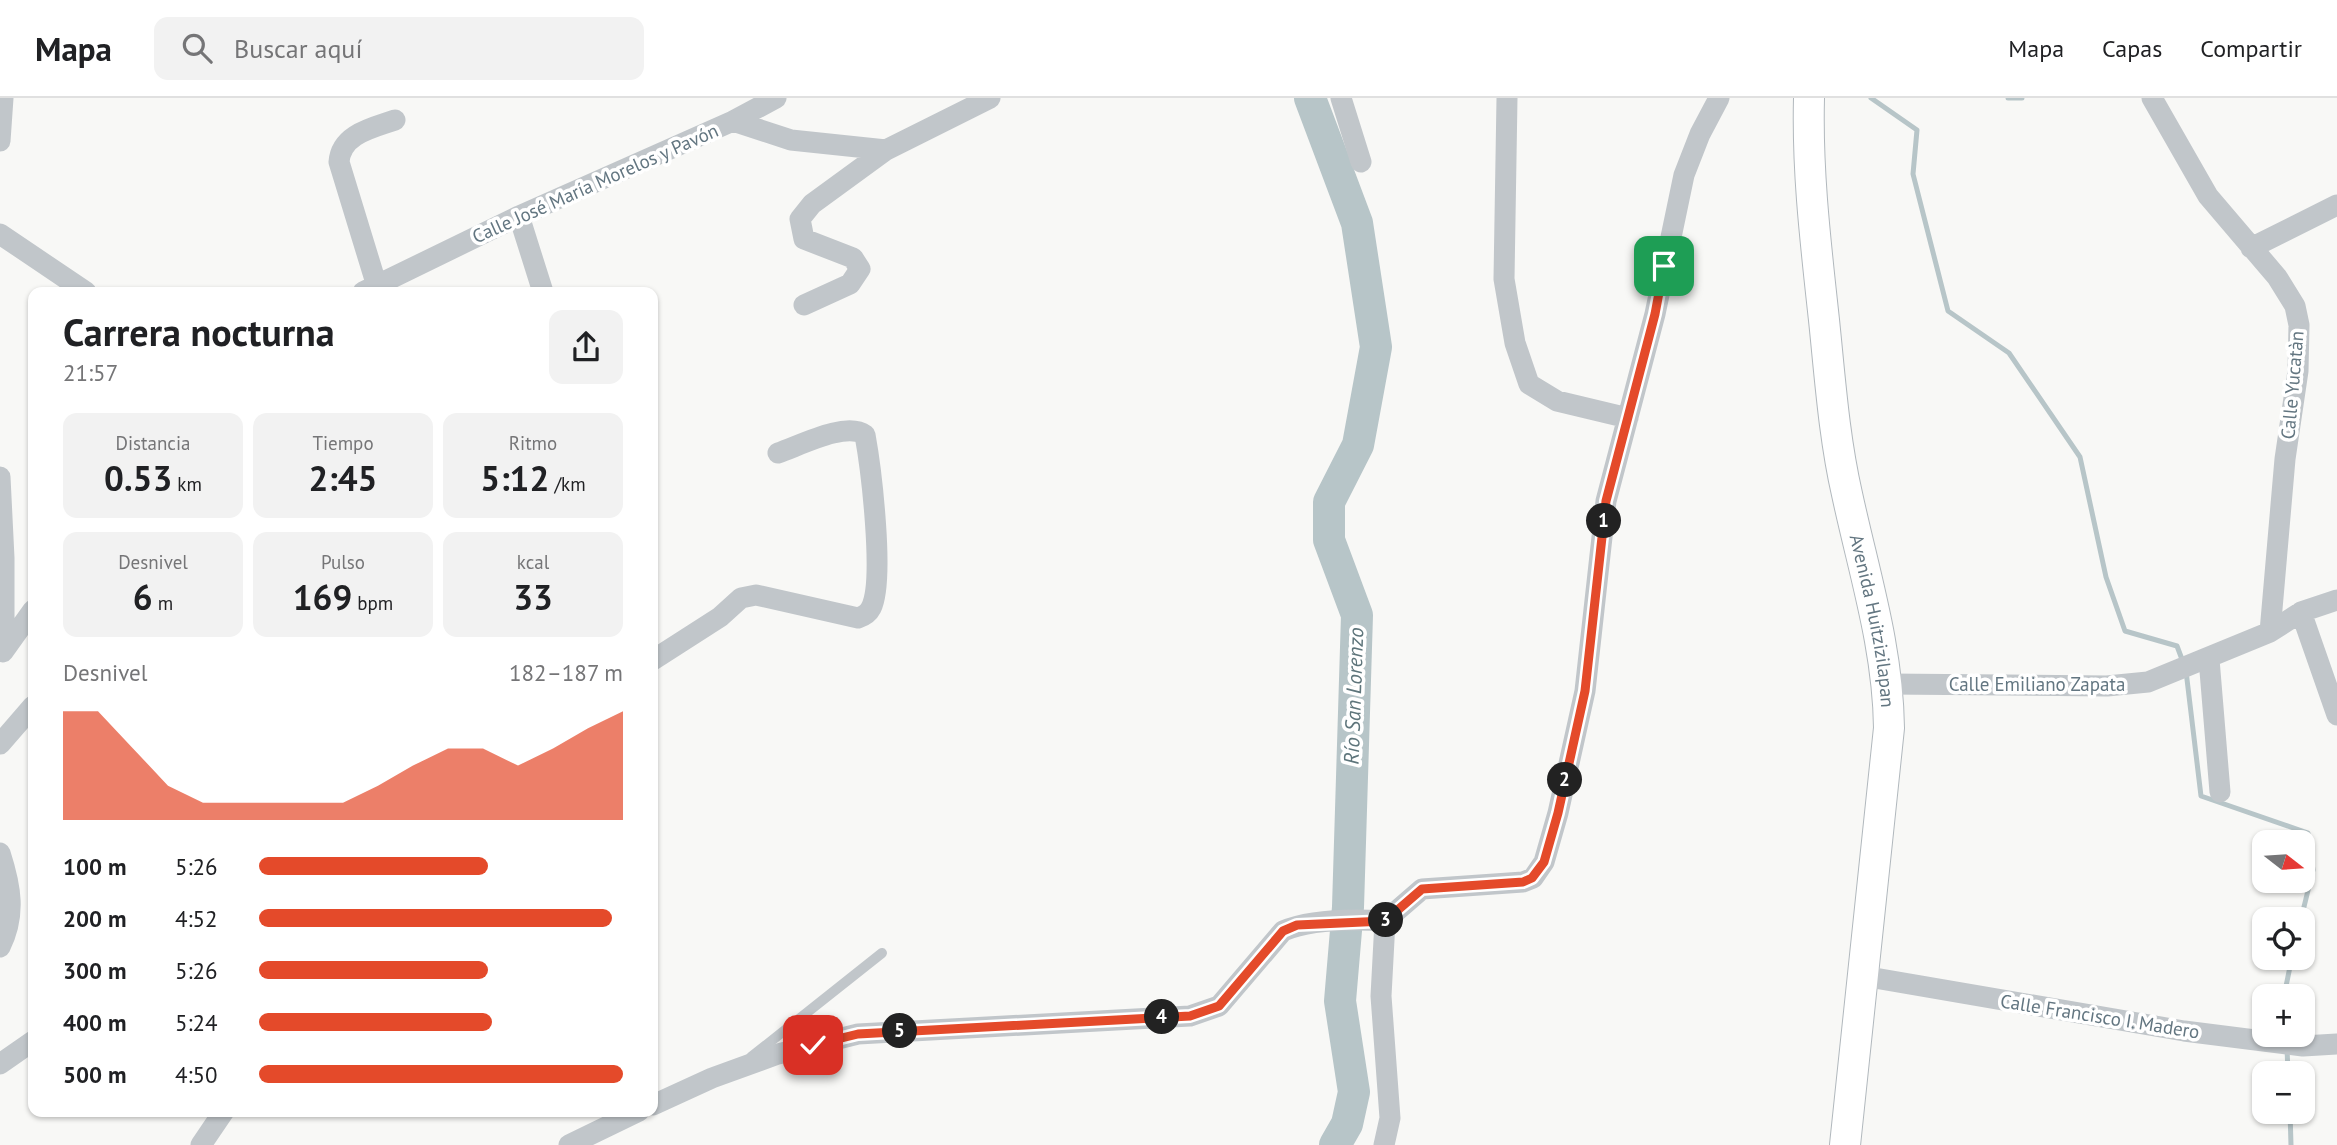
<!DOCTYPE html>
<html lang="es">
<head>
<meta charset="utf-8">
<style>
	:root { --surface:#fff; --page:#f2f2f2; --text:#202124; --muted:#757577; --line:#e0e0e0; --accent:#e44a2a }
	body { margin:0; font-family:"PT Sans",sans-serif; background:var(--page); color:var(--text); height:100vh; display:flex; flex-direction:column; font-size:26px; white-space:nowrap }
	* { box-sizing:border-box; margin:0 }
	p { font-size:23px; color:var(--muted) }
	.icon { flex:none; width:38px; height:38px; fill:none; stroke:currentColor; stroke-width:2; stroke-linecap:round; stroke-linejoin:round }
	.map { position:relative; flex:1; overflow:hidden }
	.drawer { position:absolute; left:28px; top:189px; width:630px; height:830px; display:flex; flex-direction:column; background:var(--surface); border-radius:14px; box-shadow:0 2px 5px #0004 }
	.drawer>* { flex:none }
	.needle { width:46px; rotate:107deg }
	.fabs { position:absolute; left:2252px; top:732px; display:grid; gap:14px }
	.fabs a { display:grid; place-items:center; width:63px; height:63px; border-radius:14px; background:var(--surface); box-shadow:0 2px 5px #0004; font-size:35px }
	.pin { position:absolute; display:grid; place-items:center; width:60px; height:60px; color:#fff; margin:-30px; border-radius:14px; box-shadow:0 4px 10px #0006 }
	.km { position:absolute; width:35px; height:35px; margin:-18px; border-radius:50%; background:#222; color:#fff; font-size:19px; line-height:35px; text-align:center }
	.round { display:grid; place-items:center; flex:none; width:74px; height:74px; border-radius:14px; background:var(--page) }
	.headline { display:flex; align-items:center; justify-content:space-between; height:119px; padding:0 35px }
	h1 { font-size:38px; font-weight:800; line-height:52px }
	.metrics { display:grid; grid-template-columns:repeat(3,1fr); gap:10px; height:119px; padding:7px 35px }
	.metrics div { display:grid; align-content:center; border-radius:14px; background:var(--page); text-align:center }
	.metrics b { font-size:35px; font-weight:800 }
	.metrics small { font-size:19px; font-weight:400 }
	.metrics p { font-size:19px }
	.chart { height:196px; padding:14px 35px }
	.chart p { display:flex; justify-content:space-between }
	.chart svg { width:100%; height:126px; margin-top:7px; fill:var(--accent); opacity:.7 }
	ul { padding:0 35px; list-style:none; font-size:23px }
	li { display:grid; grid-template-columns:112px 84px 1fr; align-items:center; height:52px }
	li i { height:18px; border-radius:9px; background:var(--accent) }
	header { display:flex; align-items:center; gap:42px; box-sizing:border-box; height:98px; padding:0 35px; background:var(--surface); border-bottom:2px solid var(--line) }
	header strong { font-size:33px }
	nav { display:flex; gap:38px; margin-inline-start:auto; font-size:24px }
	.search { width:490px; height:63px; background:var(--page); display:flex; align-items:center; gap:18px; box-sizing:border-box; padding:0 24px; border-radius:14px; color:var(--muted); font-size:26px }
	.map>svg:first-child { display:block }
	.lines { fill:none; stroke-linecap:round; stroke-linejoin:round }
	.stream { stroke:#b7c5c8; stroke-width:5 }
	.river { stroke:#b7c5c8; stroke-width:32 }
	.secondary-casing { stroke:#b1b8bd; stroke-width:32 }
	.lane { stroke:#c1c6ca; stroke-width:10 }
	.street { stroke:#c1c6ca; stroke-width:21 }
	.secondary { stroke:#fff; stroke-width:30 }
	.route-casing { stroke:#fff; stroke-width:14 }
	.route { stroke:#e44a2a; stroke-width:9 }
	.labels { text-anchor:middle; stroke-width:7; stroke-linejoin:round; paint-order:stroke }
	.street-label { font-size:19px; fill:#637681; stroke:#fff }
	.water-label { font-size:21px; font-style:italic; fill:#5e757b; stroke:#fff }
</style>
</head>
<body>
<header>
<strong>Mapa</strong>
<div class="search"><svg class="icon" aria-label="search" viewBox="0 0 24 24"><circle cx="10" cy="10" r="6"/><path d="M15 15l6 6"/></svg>Buscar aquí</div>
<nav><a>Mapa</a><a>Capas</a><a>Compartir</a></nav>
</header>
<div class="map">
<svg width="2337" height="1047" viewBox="0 0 2337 1047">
	<rect width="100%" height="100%" fill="#f8f8f6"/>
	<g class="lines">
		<path class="stream" d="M 1871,0 L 1917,32 L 1913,76 L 1948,213 L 2009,255 L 2080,359 L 2106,479 L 2125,533 L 2177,548 L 2183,564
			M 2008,0 L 2022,0
			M 2186,573 L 2201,698 L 2308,735 L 2313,772 L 2301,821
			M 2284,898 L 2292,859
			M 2287,950 L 2288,975
			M 2290,1013 L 2291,1047"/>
		<path class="river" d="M 1310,0 L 1357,125 L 1376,249 L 1358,347 L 1329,404 L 1329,442 L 1357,517 L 1348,809 L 1340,903 L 1354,994 L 1347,1026 L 1335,1047"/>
		<g class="secondary-casing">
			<g id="secondary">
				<path id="s1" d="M 1809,0 C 1807,75 1816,148 1824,222 C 1830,280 1834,339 1847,396 C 1864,475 1888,549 1889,630 L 1845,1047"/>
			</g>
		</g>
		<path class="lane" d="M 751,959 L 882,855"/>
		<path class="street" d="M 1341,0 L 1361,64
			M 1507,0 L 1504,181 L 1515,245 L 1529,286 L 1557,303 L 1628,320
			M 2152,0 L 2208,98 L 2277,179 L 2295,208 L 2299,227 L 2298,273 L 2285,361 L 2270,534
			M 733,23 L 776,0
			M 0,43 L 3,0
			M 519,118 L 543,194
			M 0,136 L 86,194
			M 2251,150 L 2337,107
			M 376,185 L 339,64 C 341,36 372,30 395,22
			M 363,194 L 519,118 L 733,23 L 791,42 L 886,52 L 990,0
			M 804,207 L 850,186 L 860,171 L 853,160 L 804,141 L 800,121 L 812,106 L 886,52
			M 0,379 L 4,460 L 4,552
			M 2301,514 L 2337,617
			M 3,554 L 33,512
			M 2209,561 L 2220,694
			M 653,562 L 720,519 L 741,500 L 756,497 L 858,520 C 864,518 868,516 871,510 C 885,483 871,370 865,337 C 846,323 799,348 778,355
			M 1888,586 L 2107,588 L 2148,584 L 2270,534 L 2301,514 L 2337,502
			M 0,646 L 33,608
			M 0,755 C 11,789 16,817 0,849
			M 1385,823 L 1422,791 L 1523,784 L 1533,780 L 1544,764 L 1558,715 L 1585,593 L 1606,403 L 1655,216 L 1684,77 L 1700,36 L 1719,0
			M 1863,878 L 2184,933 L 2303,948 L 2337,946
			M 0,966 L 33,943
			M 653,1007 L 712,980 L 778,956 L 858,936 L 1190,918 L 1219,908 L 1283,833 C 1312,821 1353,821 1385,823 L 1381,898 L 1390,1020 L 1384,1047
			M 201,1047 L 224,1013
			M 569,1047 L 639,1013"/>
		<use href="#secondary" class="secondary"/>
	</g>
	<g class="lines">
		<g class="route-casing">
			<path id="route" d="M 813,947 L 858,936 L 1190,918 L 1219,908 L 1283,833 L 1297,827 L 1385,823 L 1422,791 L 1523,784 L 1532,780 L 1544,764 L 1558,715 L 1585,593 L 1606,403 L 1655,216 L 1664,168"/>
		</g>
		<use href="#route" class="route"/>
	</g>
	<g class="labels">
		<g class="street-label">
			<text transform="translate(595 85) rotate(-24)" y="7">Calle José María Morelos y Pavón</text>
			<text transform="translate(2292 287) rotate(-85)" y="7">Calle Yucatàn</text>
			<text dy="7" stroke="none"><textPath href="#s1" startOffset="528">Avenida Huitzizilapan</textPath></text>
			<text x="2037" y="593">Calle Emiliano Zapata</text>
			<text transform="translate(2100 918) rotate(9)" y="7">Calle Francisco I. Madero</text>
		</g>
		<g class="water-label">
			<text transform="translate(1354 598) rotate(-88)" y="7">Río San Lorenzo</text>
		</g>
	</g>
</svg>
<div class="fabs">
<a><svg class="needle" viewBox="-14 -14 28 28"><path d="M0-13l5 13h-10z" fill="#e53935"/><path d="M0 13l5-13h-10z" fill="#757577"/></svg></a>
<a><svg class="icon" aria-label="locate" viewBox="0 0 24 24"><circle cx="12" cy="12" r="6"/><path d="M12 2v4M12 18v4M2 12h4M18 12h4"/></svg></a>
<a>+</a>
<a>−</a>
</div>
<div class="pin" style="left:1664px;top:168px;background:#1e9e55"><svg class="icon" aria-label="arrive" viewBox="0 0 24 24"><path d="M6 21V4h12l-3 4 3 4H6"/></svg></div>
<div class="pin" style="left:813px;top:947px;background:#d93025"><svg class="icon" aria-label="check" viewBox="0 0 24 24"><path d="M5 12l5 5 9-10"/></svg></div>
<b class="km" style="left:1604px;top:423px">1</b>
<b class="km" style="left:1565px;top:682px">2</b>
<b class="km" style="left:1386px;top:822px">3</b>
<b class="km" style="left:1162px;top:919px">4</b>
<b class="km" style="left:900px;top:933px">5</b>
<section class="drawer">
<div class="headline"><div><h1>Carrera nocturna</h1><p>21:57</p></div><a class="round"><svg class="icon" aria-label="share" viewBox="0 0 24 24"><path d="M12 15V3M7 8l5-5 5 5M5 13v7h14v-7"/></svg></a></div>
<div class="metrics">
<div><p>Distancia</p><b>0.53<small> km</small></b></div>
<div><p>Tiempo</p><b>2:45</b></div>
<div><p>Ritmo</p><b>5:12<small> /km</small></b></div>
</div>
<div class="metrics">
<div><p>Desnivel</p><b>6<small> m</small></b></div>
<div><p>Pulso</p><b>169<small> bpm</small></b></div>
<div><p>kcal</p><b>33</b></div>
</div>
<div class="chart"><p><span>Desnivel</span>182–187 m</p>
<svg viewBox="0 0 160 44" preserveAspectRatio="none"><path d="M0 44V6L10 6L20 19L30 32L40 38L50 38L60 38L70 38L80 38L90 32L100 25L110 19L120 19L130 25L140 19L150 12L160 6V44z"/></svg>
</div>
<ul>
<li><b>100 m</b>5:26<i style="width:63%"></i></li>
<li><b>200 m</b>4:52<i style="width:97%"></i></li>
<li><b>300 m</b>5:26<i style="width:63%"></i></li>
<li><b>400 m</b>5:24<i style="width:64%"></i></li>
<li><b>500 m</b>4:50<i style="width:100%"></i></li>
</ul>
</section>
</div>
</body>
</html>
